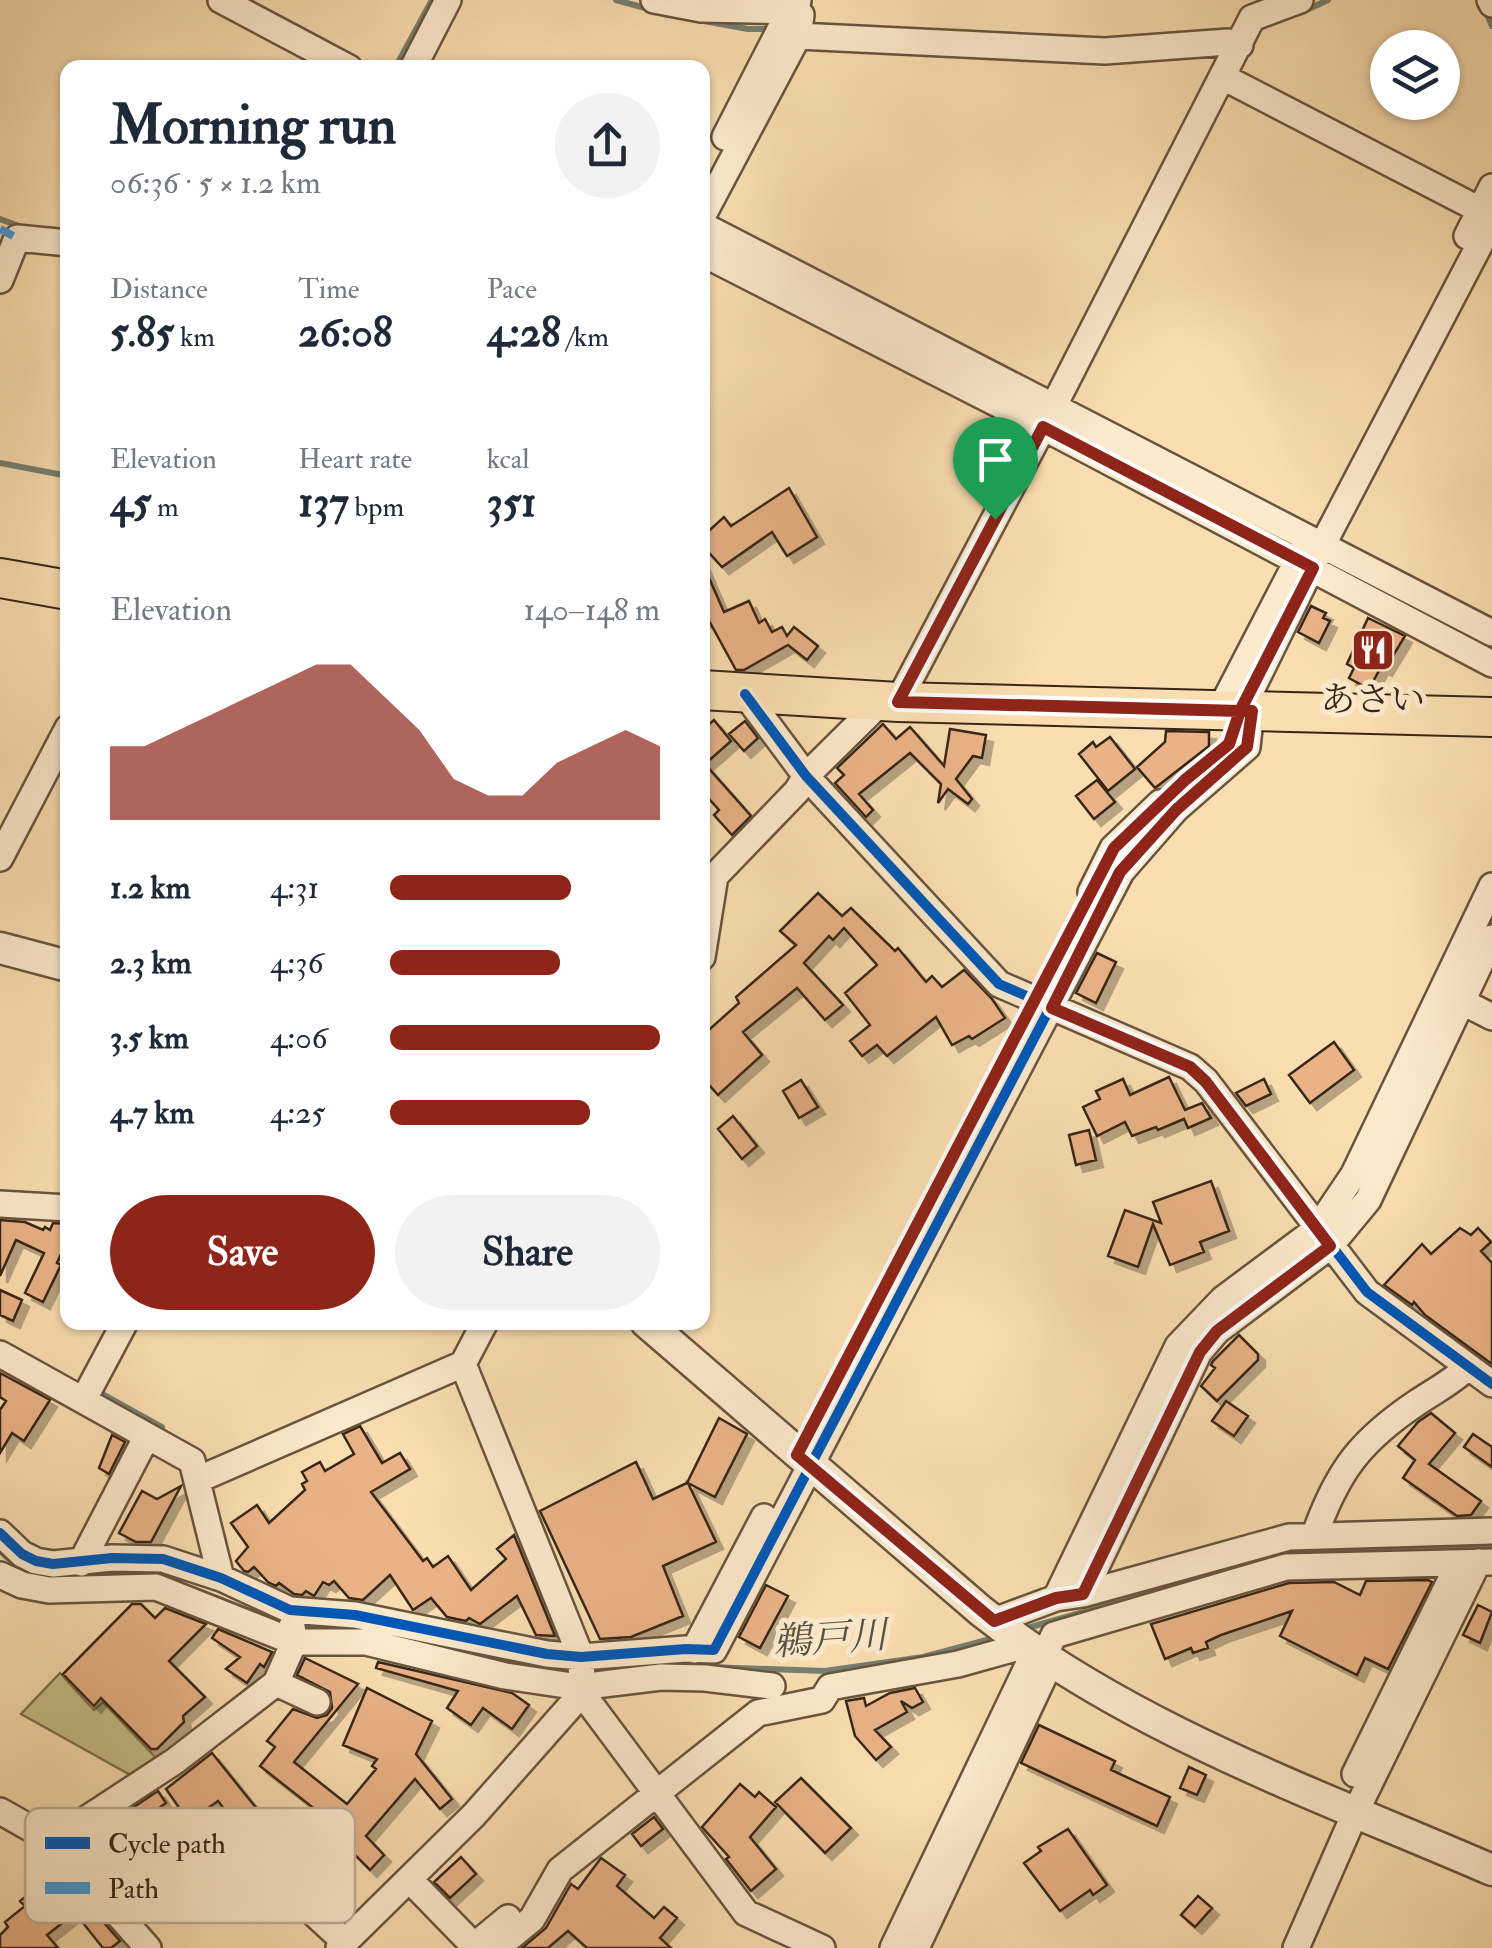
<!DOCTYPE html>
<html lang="en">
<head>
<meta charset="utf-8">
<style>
	:root { --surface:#fff; --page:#f2f2f3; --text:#1f2937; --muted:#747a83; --accent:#8f2418 }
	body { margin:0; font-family:"IM FELL Double Pica","Noto Serif JP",serif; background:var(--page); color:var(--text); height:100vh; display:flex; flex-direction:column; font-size:38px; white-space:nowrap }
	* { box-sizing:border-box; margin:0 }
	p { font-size:32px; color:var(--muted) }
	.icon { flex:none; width:55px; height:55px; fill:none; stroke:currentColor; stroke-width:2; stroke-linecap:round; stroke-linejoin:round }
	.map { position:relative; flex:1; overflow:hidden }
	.drawer { position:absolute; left:60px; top:60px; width:650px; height:1270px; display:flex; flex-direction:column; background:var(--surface); border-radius:20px; box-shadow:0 2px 8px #0004 }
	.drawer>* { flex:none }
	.buttons { position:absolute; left:1370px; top:30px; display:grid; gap:20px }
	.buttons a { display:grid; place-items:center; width:90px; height:90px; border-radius:50%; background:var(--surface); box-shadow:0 2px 8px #0004; font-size:50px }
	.pin { position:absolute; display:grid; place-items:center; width:85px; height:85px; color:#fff; margin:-102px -42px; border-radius:50% 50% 50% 0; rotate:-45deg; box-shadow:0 0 10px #0007 }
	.pin .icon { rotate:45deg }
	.round { display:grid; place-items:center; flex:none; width:105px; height:105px; border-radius:52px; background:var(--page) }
	.summary { display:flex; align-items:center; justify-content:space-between; height:170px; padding:0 50px }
	h1 { font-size:55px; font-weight:700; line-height:75px }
	.figures { display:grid; grid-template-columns:repeat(3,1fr); gap:15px; height:170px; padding:10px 50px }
	.figures div { display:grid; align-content:center }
	.figures b { font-size:42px; font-weight:700 }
	.figures small { font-size:28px; font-weight:400 }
	.figures p { font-size:28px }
	.chart { height:280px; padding:20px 50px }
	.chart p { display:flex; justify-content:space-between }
	.chart svg { width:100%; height:180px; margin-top:10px; fill:var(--accent); opacity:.7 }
	.action { display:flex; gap:20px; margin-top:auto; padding:20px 50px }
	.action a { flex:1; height:115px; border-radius:60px; background:var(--accent); color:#fff; font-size:40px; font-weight:700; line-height:115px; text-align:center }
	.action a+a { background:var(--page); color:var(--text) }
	ul { padding:0 50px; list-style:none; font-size:32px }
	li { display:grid; grid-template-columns:160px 120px 1fr; align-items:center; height:75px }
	li i { height:25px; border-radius:12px; background:var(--accent) }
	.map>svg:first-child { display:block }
	.green { fill:#c5bf87; stroke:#7e7250; stroke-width:2.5 }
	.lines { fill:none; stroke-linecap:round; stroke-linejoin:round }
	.stream { stroke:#758071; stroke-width:6 }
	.building { fill:#eab387; stroke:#372618; stroke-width:2.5; filter:url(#shadow) }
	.minor-casing { stroke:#68543e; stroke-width:30 }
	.tertiary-casing { stroke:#68543e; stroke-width:35 }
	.primary-casing { stroke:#372618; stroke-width:42 }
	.minor { stroke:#fceacc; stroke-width:25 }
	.tertiary { stroke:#fceacc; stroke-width:30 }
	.primary { stroke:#fadeb1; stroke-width:38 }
	.quiet { stroke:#3e9cdf; stroke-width:8; stroke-dasharray:15 8; stroke-linecap:butt }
	.cycleway-casing { stroke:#fceacc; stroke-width:16 }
	.cycleway { stroke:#0057b8; stroke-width:10 }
	.route-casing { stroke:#fff; stroke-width:20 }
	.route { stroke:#8f2418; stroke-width:12 }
	.labels { text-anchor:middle; stroke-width:10; stroke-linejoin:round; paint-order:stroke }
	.poi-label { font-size:35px; fill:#372618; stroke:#fceacc }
	.water-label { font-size:38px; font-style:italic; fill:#565344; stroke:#fceacc }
	.key { fill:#fceacc; stroke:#c1af96; stroke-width:2.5 }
	.key-label { font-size:28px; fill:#372618 }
</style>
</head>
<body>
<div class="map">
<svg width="1492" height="1948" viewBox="0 0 1492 1948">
	<defs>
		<filter id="shadow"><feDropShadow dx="7" dy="7" stdDeviation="0" flood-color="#0004"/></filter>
	</defs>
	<rect width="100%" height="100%" fill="#fadeb1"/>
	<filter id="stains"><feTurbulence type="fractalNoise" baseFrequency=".002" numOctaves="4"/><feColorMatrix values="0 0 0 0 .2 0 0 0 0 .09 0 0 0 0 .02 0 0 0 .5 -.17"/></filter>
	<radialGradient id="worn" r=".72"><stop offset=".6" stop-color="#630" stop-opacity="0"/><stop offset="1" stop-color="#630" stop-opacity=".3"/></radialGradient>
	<path class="green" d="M 60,1673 L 94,1710 L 103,1702 L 158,1760 L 134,1777 L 21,1714 Z"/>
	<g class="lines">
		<path class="stream" d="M 616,0 L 649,9
			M 1485,10 L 1492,26
			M 1300,13 L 1328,0
			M 665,14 L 748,29 L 771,29
			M 395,68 L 432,0
			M 0,219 L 22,227
			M 0,463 L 68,476
			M 1484,935 L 1492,917
			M 99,1392 L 162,1427 L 159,1433
			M 0,1551 L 25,1573 L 41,1573
			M 78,1574 L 157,1575 L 258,1614
			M 298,1626 L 366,1629
			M 1024,1629 L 1293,1552 L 1492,1547
			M 550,1666 L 577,1671
			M 709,1667 L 825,1671 L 923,1657 L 998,1637
			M 589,1671 L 622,1670"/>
	</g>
	<path class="building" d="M 789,488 L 817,537 L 787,556 L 772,532 L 722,567 L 702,545 L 702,537 L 724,517 L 731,526 Z
		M 702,562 L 724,612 L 749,601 L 759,623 L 765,619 L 772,632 L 782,627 L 787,636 L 794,627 L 818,646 L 807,660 L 788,645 L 744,670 L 736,670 L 708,619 L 702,621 Z
		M 1311,606 L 1326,613 L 1323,618 L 1330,621 L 1319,643 L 1298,632 Z
		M 1368,618 L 1405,636 L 1385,669 L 1381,667 L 1369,689 L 1349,678 L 1354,668 L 1347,664 Z
		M 714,720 L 731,741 L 705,764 L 751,816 L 732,835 L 714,815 L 719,810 L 702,791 L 702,730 Z
		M 745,721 L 758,738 L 744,751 L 729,734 Z
		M 883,724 L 896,739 L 910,727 L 944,766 L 950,729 L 986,735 L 982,758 L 973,756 L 956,779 L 972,799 L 968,804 L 948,789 L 938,803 L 941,784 L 910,753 L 859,794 L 873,810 L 866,817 L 835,783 L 844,775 L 837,768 Z
		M 1166,731 L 1209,732 L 1209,746 L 1155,788 L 1137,767 L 1165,742 Z
		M 1110,737 L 1135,769 L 1108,791 L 1079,754 L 1093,742 L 1096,747 Z
		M 1097,780 L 1115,802 L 1094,819 L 1076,796 Z
		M 818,893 L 842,916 L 851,908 L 895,951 L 898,948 L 926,982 L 932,976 L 942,987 L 964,970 L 992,999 L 1005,1018 L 972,1039 L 969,1036 L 952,1045 L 936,1017 L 887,1056 L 877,1045 L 862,1056 L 850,1041 L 870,1025 L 845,993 L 877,965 L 844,928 L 833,940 L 829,936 L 804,963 L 843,1005 L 825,1020 L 797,988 L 743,1032 L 762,1055 L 718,1095 L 702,1077 L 702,1036 L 739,1003 L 736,997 L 796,945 L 780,931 Z
		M 1097,953 L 1116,962 L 1096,1003 L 1076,993 Z
		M 1334,1042 L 1354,1070 L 1310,1103 L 1289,1075 Z
		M 1169,1077 L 1185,1110 L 1202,1103 L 1211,1118 L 1188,1128 L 1184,1119 L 1158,1130 L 1156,1127 L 1132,1136 L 1125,1122 L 1097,1136 L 1083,1107 L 1100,1099 L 1096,1091 L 1123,1079 L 1130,1095 Z
		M 1264,1079 L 1271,1094 L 1246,1106 L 1236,1093 Z
		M 801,1080 L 818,1107 L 799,1118 L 783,1091 Z
		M 733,1116 L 757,1146 L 742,1159 L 718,1129 Z
		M 1089,1130 L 1096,1160 L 1076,1165 L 1069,1135 Z
		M 1211,1181 L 1229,1231 L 1200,1242 L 1204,1252 L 1170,1265 L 1153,1224 L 1138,1267 L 1108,1256 L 1125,1210 L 1161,1223 L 1153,1202 Z
		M 0,1220 L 25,1222 L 43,1230 L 45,1227 L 50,1230 L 53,1223 L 68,1224 L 68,1239 L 57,1263 L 61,1265 L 43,1302 L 25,1293 L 44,1253 L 16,1240 L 0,1276 Z
		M 1460,1228 L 1471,1235 L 1478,1228 L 1491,1242 L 1481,1251 L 1492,1263 L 1492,1364 L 1425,1315 L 1414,1302 L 1412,1305 L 1384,1285 L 1422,1244 L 1431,1254 Z
		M 0,1290 L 22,1300 L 13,1321 L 0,1315 Z
		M 1239,1335 L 1258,1354 L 1258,1360 L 1217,1401 L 1201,1386 L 1215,1368 L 1211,1365 L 1213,1361 Z
		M 0,1373 L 50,1400 L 24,1441 L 12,1433 L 0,1453 L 0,1410 L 6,1401 L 0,1397 Z
		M 1226,1401 L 1248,1416 L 1234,1436 L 1212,1421 Z
		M 1431,1413 L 1455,1433 L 1429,1464 L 1481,1501 L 1471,1515 L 1457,1516 L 1403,1478 L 1415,1460 L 1398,1446 L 1418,1422 Z
		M 719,1418 L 747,1434 L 715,1497 L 688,1483 L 716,1542 L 663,1566 L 683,1616 L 631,1637 L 600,1639 L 540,1511 L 636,1462 L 653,1499 L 687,1483 Z
		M 360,1426 L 382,1463 L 400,1453 L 410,1469 L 371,1492 L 423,1561 L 427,1558 L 433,1567 L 448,1556 L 471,1590 L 506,1559 L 497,1549 L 514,1535 L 555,1636 L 536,1635 L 517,1596 L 480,1624 L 469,1618 L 466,1621 L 447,1617 L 431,1598 L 413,1610 L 390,1575 L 363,1600 L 349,1598 L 334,1581 L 329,1585 L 323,1582 L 314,1596 L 306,1591 L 302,1595 L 294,1594 L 279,1583 L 276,1586 L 268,1582 L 254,1567 L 248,1572 L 244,1571 L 236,1561 L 248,1547 L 231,1523 L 257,1505 L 269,1523 L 305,1490 L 302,1484 L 307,1481 L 302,1472 L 320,1462 L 325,1471 L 354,1454 L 343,1434 Z
		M 1473,1434 L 1492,1447 L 1492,1467 L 1464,1447 Z
		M 112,1435 L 125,1442 L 109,1474 L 99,1468 Z
		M 181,1486 L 151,1542 L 136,1542 L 119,1533 L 142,1491 L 157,1499 Z
		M 1428,1580 L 1432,1582 L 1388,1669 L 1365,1658 L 1357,1675 L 1280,1636 L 1292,1611 L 1221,1635 L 1206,1642 L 1208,1648 L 1193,1653 L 1191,1648 L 1165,1659 L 1151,1624 L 1289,1583 L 1334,1582 L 1360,1595 L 1366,1581 Z
		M 766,1585 L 788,1596 L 760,1648 L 739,1637 Z
		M 132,1604 L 141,1604 L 155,1618 L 165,1608 L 206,1624 L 169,1661 L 205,1697 L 183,1716 L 184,1722 L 157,1749 L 151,1749 L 101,1698 L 94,1706 L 63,1674 Z
		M 1478,1605 L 1492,1612 L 1480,1643 L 1463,1635 Z
		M 218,1629 L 272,1652 L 264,1667 L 260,1664 L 247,1683 L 226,1669 L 240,1657 L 212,1638 Z
		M 305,1658 L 358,1684 L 294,1762 L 347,1804 L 376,1769 L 372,1766 L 377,1759 L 343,1745 L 367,1688 L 432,1721 L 416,1754 L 452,1799 L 440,1809 L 415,1779 L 366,1836 L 384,1855 L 370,1870 L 338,1838 L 344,1832 L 260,1766 L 275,1747 L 267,1741 L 293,1709 L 317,1718 L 327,1715 L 332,1708 L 330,1692 L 297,1675 Z
		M 378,1662 L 512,1693 L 529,1705 L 512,1729 L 483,1708 L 471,1725 L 447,1708 L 458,1691 L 376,1668 Z
		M 915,1688 L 923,1702 L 912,1708 L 901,1701 L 907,1712 L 875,1730 L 891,1747 L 876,1760 L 855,1736 L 846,1701 L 864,1698 L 866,1706 L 890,1693 Z
		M 1039,1725 L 1115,1761 L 1111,1770 L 1170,1797 L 1157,1826 L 1021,1763 Z
		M 212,1753 L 274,1830 L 253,1846 L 218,1801 L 189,1822 L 166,1789 Z
		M 1189,1767 L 1206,1775 L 1197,1795 L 1180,1788 Z
		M 801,1778 L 851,1828 L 825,1853 L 775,1802 Z
		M 740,1784 L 755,1797 L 759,1792 L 776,1807 L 750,1837 L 776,1869 L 751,1891 L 726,1859 L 729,1857 L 702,1827 Z
		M 158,1791 L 166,1803 L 146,1817 L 155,1830 L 114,1858 L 96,1832 Z
		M 654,1817 L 663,1829 L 641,1846 L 632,1834 Z
		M 1068,1829 L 1107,1885 L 1093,1895 L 1090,1890 L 1060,1911 L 1024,1863 L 1041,1851 L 1038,1847 Z
		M 461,1857 L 476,1874 L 450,1898 L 434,1882 Z
		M 601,1858 L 625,1875 L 617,1886 L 654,1918 L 664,1907 L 677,1918 L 660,1938 L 671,1948 L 587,1948 L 568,1931 L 548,1948 L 522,1948 L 546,1928 L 571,1884 L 578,1889 Z
		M 58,1871 L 120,1941 L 111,1948 L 103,1948 L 75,1913 L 47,1935 L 58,1948 L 0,1948 L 0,1935 L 8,1927 L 5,1922 L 25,1906 L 20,1901 Z
		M 1198,1896 L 1212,1908 L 1195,1927 L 1181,1915 Z"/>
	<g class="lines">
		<g class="minor-casing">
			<path id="minor" d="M 221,0 L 349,68
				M 654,0 L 701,9 L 796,11
				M 798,0 L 796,11 L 801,15 L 798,36 L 1105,51 L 1228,42 L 1240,45
				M 1490,0 L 1492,4
				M 413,68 L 448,0
				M 1223,77 L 1480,210
				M 725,137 L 790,10
				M 702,217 L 798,36
				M 702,225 L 1492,633
				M 1467,236 L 1492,187
				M 702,253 L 1043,427 L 1492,664
				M 0,280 L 17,238 L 68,243
				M 745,694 L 806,776 L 999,984 L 1190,1067 L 1206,1081 L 1367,1292 L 1492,1384
				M 898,702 L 1043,427 L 1252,18 L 1300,0
				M 1220,710 L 1305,546
				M 1236,721 L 1322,546 L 1492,221
				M 0,858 L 68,728
				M 1091,892 L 1113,848 L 1160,803
				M 702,957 L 715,876 L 797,791 L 806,776 L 881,702
				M 1463,1002 L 1492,1017
				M 0,1204 L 68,1208
				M 485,1322 L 463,1364 L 581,1657 L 582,1693 L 746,1913 L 822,1948
				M 0,1354 L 192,1461 L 221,1578
				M 84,1399 L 125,1322
				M 197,1480 L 463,1364
				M 0,1533 L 22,1554 L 36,1561 L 53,1564 L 112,1558 L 163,1559 L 221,1578 L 290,1610 L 355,1615 L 547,1654 L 581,1657 L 686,1649 L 714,1650 L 1121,872 L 1176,809 L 1247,747 L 1251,711
				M 1315,1534 C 1338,1470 1361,1440 1418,1402 C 1436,1390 1452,1382 1468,1367
				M 81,1563 L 147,1436
				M 0,1575 L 22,1585 L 49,1590 L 156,1587 L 294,1642 L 366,1642 L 505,1676 L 579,1687 L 661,1677 L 705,1678 L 772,1686
				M 1083,1594 L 1289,1537 L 1492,1531
				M 1056,1598 L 1083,1594 L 1199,1352 L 1217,1331 L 1330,1246 L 1368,1200 L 1492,938
				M 994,1621 L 1056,1598 L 1178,1346 L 1223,1299 L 1317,1229 L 1354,1174 L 1492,886
				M 694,1650 L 764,1517
				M 1044,1656 L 1054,1635 L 1286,1567 L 1492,1562
				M 276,1683 L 317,1702
				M 1355,1774 L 1459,1563
				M 0,1811 L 53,1841 L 148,1948
				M 53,1841 L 175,1761 L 276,1683 L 294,1642 L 292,1626
				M 409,1879 L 476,1948
				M 278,1880 L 345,1942
				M 474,1946 L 508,1918
				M 339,1948 L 474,1815 L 582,1693
				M 497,1948 L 532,1919 L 560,1870 L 758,1713 L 822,1700 L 830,1687 L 958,1664 L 1026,1645
				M 893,1948 L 1035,1651
				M 916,1948 L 1051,1661
				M 1296,1948 L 1356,1811 L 1478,1562"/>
		</g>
		<g class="tertiary-casing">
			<path id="tertiary" d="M 0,948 L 68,966
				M 646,1322 L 981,1611 C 1130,1729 1319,1795 1492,1870"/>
		</g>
		<g class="primary-casing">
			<path id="primary" d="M 0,578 L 68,590
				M 702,690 L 898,702 L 1492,717"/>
		</g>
		<use href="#minor" class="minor"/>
		<use href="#tertiary" class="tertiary"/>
		<use href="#primary" class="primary"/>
		<path class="quiet" d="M 0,229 L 17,238"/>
		<g class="cycleway-casing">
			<path id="cycleway" d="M 745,694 L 806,776 L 999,984 L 1190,1067 L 1206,1081 L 1367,1292 L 1492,1384
				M 0,1533 L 22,1554 L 36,1561 L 53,1564 L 112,1558 L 163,1559 L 221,1578 L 290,1610 L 355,1615 L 547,1654 L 581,1657 L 686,1649 L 714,1650 L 1121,872 L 1176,809 L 1247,747 L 1251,711"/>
		</g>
		<use href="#cycleway" class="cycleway"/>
	</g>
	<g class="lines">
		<g class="route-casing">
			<path id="route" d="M 995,519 L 898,702 L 1240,711 L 1229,744 L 1185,780 L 1114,848 L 797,1455 L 994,1621 L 1056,1598 L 1083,1594 L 1200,1352 L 1217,1331 L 1330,1246 L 1206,1082 L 1190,1067 L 1052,1008 L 1120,872 L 1176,810 L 1247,747 L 1252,711 L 1240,711 L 1313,568 L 1043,427 L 995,519"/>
		</g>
		<use href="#route" class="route"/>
	</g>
	<defs>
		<g id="restaurant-square" transform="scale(2.25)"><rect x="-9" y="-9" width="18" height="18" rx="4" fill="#8f2418" stroke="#fceacc"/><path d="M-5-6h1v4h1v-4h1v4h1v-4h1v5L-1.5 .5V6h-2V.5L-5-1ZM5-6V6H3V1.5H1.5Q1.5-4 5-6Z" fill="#fff"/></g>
	</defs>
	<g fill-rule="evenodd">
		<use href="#restaurant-square" x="1373" y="650"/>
	</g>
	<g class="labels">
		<g class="poi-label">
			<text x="1373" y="711">あさい</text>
		</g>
		<g class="water-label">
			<text transform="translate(830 1638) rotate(-4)" y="13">鵜戸川</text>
		</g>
	</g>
	<rect x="25" y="1808" width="330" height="115" rx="15" class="key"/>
	<rect x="45" y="1837" width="45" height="12" fill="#0057b8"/>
	<rect x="45" y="1882" width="45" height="12" fill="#3e9cdf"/>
	<g class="key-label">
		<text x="108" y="1853">Cycle path</text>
		<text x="108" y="1898">Path</text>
	</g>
	<rect width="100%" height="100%" filter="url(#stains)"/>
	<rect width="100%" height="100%" fill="url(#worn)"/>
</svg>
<div class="buttons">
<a><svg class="icon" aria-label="layers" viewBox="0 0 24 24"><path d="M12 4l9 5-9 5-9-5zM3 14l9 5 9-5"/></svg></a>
</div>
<div class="pin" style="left:995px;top:519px;background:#1e9e55"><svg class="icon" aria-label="arrive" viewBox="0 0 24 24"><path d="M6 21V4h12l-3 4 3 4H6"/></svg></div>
<section class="drawer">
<div class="summary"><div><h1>Morning run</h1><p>06:36 · 5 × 1.2 km</p></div><a class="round"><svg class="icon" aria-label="share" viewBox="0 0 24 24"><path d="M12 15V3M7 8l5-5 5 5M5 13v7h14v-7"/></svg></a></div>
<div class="figures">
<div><p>Distance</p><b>5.85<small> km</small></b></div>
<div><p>Time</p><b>26:08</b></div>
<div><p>Pace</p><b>4:28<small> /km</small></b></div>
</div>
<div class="figures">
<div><p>Elevation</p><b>45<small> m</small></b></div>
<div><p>Heart rate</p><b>137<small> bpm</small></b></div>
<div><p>kcal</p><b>351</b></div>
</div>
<div class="chart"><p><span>Elevation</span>140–148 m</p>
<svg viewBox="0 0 160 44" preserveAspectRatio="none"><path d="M0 44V26L10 26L20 22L30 18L40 14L50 10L60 6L70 6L80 14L90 22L100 34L110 38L120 38L130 30L140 26L150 22L160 26V44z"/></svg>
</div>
<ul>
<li><b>1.2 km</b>4:31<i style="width:67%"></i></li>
<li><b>2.3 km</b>4:36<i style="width:63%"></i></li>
<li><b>3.5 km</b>4:06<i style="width:100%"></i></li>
<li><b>4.7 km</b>4:25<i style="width:74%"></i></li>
</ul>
<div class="action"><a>Save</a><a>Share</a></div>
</section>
</div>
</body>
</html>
